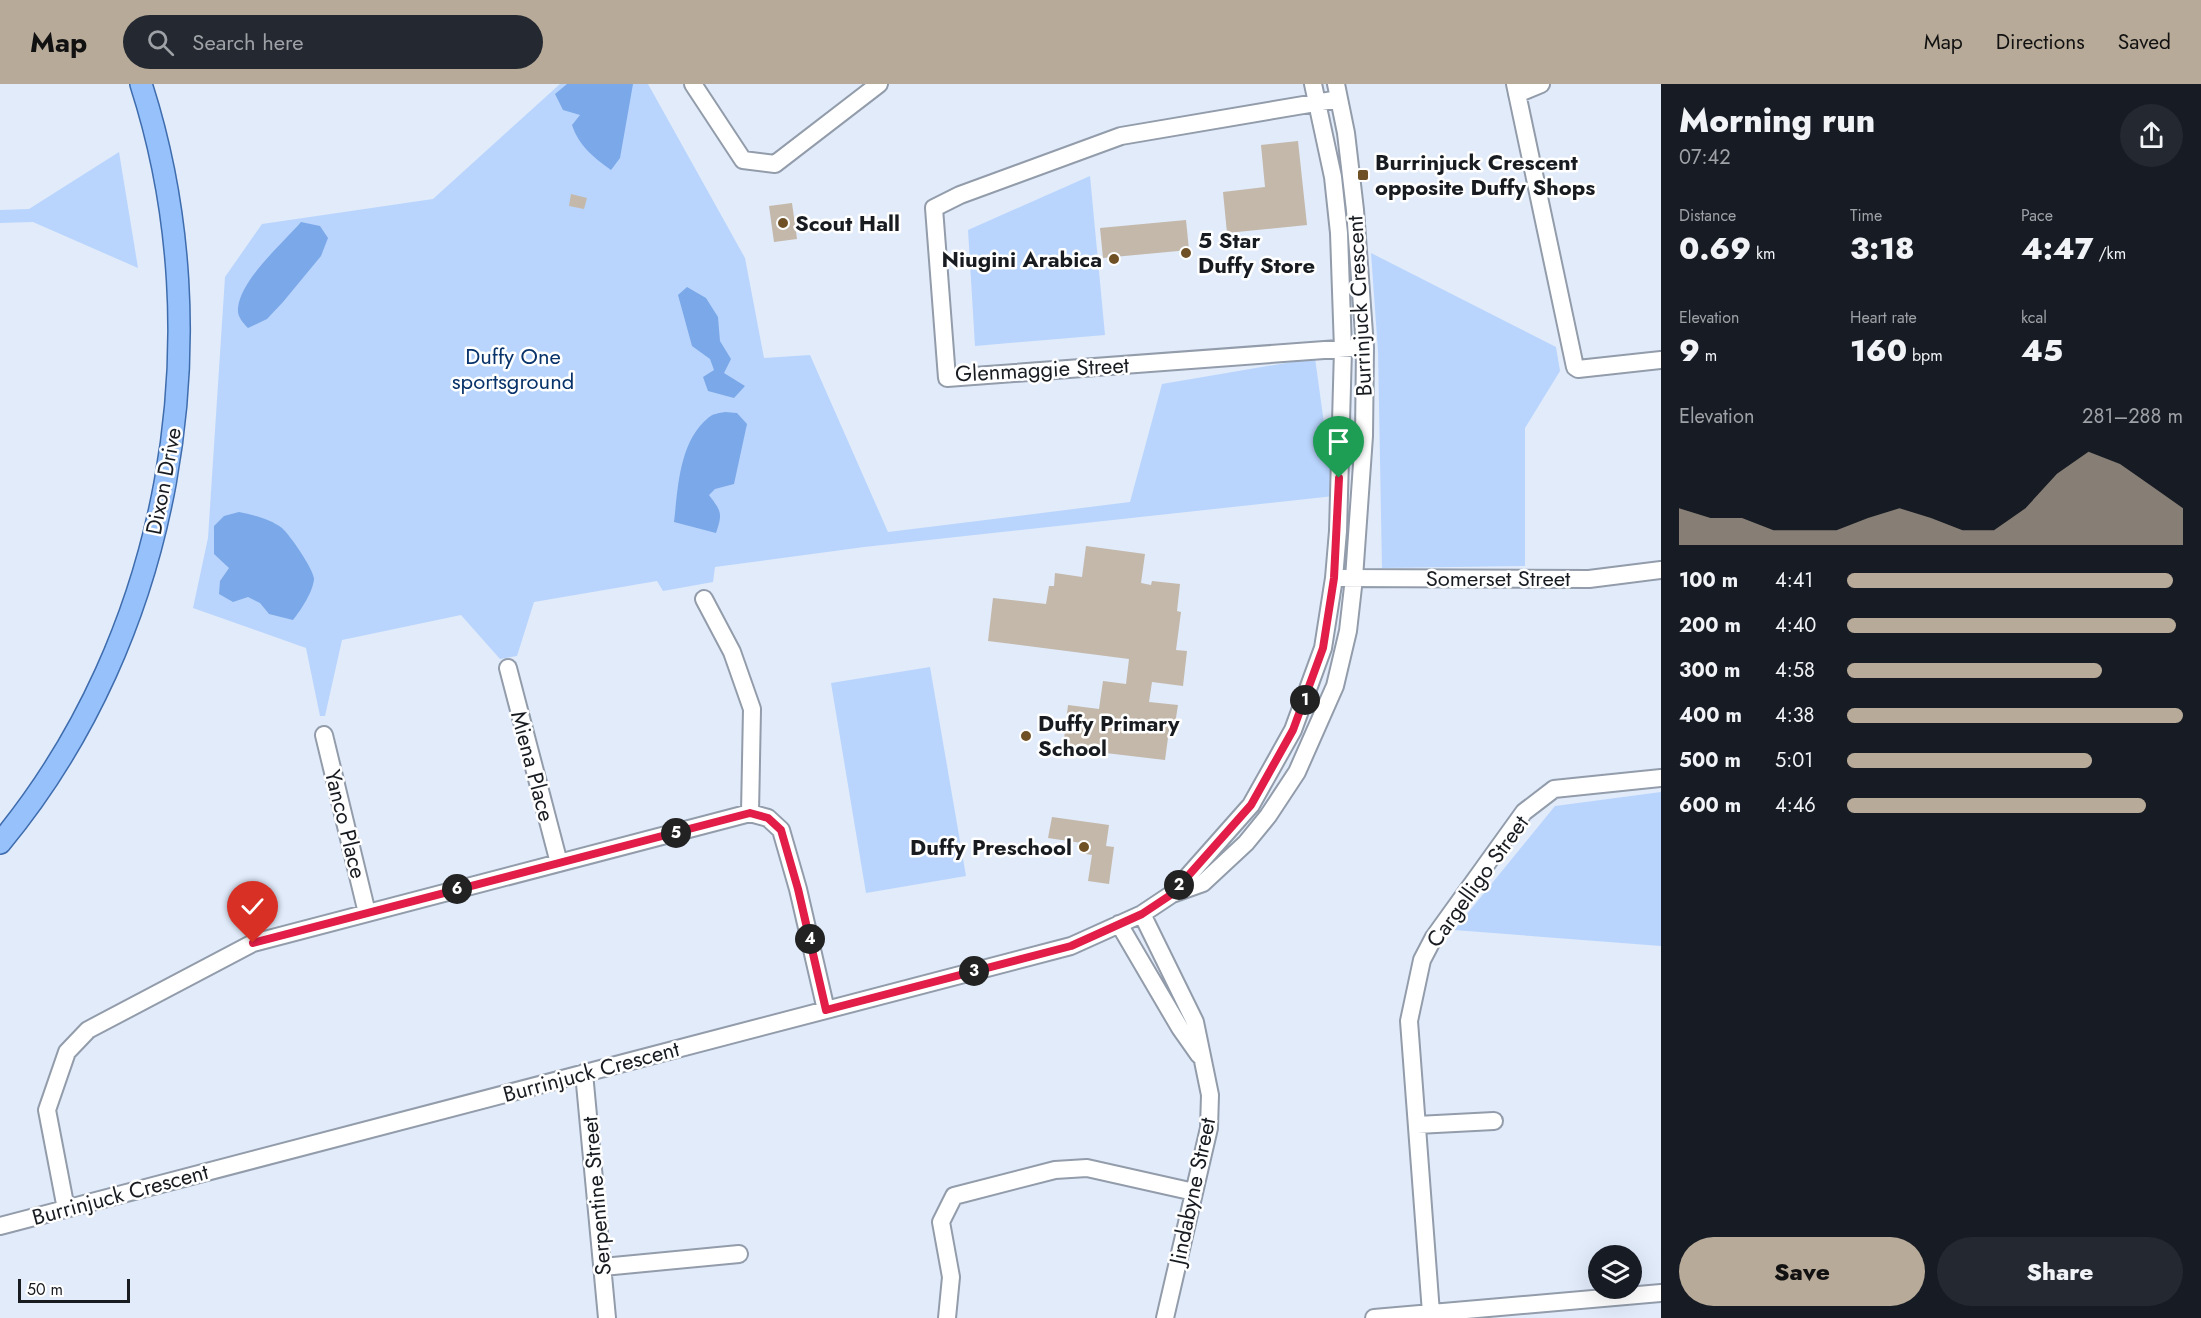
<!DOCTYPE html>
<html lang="en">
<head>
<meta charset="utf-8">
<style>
	:root { --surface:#171b24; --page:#242831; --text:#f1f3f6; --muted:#9ea1a6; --accent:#b7aa98 }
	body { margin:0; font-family:Jost,sans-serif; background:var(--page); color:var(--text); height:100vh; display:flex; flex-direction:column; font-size:22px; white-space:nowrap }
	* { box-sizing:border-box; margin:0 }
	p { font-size:20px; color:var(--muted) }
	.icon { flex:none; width:33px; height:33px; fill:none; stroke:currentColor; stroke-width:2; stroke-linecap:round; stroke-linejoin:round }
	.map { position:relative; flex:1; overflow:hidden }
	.panel { display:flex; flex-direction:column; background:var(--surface); width:540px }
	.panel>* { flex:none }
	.fabs { position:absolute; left:1588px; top:1161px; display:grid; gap:12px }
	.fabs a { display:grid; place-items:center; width:54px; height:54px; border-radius:50%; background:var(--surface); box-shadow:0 6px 24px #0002; font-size:30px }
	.scale { position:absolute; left:18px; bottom:15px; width:112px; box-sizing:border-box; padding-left:6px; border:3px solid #181c21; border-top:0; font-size:16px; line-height:21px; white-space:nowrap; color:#181c21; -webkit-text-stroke:4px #fff; paint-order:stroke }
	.pin { position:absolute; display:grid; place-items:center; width:51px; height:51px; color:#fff; margin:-62px -26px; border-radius:50% 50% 50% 0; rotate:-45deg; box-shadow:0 0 6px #0007 }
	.pin .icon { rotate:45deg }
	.km { position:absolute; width:30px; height:30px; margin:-15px; border-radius:50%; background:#222; color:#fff; font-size:16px; line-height:30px; text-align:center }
	.round { display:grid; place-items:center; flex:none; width:63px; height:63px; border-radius:32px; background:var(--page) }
	.headline { display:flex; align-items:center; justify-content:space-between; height:102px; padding:0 18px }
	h1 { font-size:33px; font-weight:800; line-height:45px }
	.metrics { display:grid; grid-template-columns:repeat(3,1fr); gap:9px; height:102px; padding:6px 18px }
	.metrics div { display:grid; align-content:center }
	.metrics b { font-size:30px; font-weight:800 }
	.metrics small { font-size:16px; font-weight:400 }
	.metrics p { font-size:16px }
	.chart { height:168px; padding:12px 18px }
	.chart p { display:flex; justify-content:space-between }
	.chart svg { width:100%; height:108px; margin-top:6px; fill:var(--accent); opacity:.7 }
	.action { display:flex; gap:12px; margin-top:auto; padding:12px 18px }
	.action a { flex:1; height:69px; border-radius:36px; background:var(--accent); color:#111; font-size:24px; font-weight:800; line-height:69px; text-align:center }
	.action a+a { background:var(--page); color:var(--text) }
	ul { padding:0 18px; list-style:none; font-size:20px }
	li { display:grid; grid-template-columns:96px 72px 1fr; align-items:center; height:45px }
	li i { height:15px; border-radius:8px; background:var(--accent) }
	header { display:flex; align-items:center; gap:36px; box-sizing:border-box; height:84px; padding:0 30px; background:var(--accent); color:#111 }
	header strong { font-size:28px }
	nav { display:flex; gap:33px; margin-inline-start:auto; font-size:21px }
	.search { width:420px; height:54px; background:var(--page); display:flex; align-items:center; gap:15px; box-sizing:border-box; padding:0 21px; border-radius:33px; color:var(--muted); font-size:22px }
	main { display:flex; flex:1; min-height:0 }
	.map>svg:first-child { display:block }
	.green { fill:#b9d5fd }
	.forest { fill:#7ba8e8 }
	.building { fill:#c3b8aa }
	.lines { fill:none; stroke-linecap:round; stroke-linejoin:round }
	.minor-casing { stroke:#929caa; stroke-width:20 }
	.major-casing { stroke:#3e6cad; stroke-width:24 }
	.minor { stroke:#fff; stroke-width:16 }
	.major { stroke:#97c1fb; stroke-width:21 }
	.route-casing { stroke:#fff; stroke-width:12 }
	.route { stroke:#e11d48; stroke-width:8 }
	.poi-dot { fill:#705126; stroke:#fff; stroke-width:2 }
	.labels { text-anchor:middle; stroke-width:5; stroke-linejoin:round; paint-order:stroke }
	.poi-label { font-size:22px; font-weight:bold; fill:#181c21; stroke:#fff; text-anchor:start }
	.street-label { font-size:22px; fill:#181c21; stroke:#fff }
	.park-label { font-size:22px; fill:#08336b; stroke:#fff }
</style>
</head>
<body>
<header>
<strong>Map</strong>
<div class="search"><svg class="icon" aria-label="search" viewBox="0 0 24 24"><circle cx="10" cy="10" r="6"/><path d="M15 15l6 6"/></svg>Search here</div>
<nav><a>Map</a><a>Directions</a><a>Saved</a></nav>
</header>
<main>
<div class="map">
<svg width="1661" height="1234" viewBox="0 0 1661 1234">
	<rect width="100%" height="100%" fill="#e1ebfa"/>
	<path class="green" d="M 560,0 L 648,0 L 745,174 L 764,274 L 810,271 L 888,448 L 1130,418 L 1162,300 L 1315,274 L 1334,412 L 864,463 L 715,483 L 713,498 L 663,507 L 657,497 L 534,518 L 517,572 L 500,575 L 461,531 L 342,556 L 325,632 L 320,632 L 306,564 L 193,524 L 208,454 L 225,193 L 262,140 L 433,115 Z
		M 119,68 L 138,184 L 33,138 L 0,139 L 0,126 L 29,125 Z
		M 1090,92 L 1105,251 L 975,262 L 968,146 Z
		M 1371,169 L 1556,263 L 1560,287 L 1525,344 L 1525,482 L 1382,484 L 1378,267 Z
		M 930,583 L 966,792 L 866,809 L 831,599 Z
		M 1661,708 L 1661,862 L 1454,846 L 1555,722 Z"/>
	<path class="forest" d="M 567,0 L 633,0 L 620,74 L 611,86 C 593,73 579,62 572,41 L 580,31 L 563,26 L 555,10 Z
		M 301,138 L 320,142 L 328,154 L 321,172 L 283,218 L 267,235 L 248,244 C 242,238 237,232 238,224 C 241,195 282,160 301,138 Z
		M 687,203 L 706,214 L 718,233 L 720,257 L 731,275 L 724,289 L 745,302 L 734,314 L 708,307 L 703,293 L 714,286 L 710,275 L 692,262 L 678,211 Z
		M 725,328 L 737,329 L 747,340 L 734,400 L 715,405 L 709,411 C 721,427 723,429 716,449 L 674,438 C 678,404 679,358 708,334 C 712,330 719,329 725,328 Z
		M 239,428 C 253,431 270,435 282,444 C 290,451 314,486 314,495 C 313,508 301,526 293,536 L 269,530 L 260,519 L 248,513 L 233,518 L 219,510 L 220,497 L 229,484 L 214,470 L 214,442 L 224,432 Z"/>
	<path class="building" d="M 1298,57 L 1307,141 L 1227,149 L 1223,108 L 1265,103 L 1261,61 Z
		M 571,110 L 587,114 L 584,125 L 569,122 Z
		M 792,119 L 797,155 L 774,158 L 769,122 Z
		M 1186,136 L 1189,166 L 1103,174 L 1100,144 Z
		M 1086,462 L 1145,470 L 1141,499 L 1151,501 L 1152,497 L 1180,500 L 1177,527 L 1181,528 L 1176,566 L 1187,567 L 1183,602 L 1152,598 L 1149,618 L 1178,621 L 1175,640 L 1170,639 L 1165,676 L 1063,664 L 1068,621 L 1099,625 L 1103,597 L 1126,600 L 1129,575 L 988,557 L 993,514 L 1046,520 L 1049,502 L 1054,502 L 1055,489 L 1082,493 Z
		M 1052,733 L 1109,741 L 1106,762 L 1114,763 L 1109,800 L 1088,797 L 1092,771 L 1080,769 L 1082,759 L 1048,754 Z"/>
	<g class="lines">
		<g class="minor-casing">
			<path id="minor" d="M 693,0 L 743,76 L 775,80 L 879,0
				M 1515,0 L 1575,283 L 1578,285 L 1661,276
				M 1517,10 L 1541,0
				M 1339,15 L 1121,52 L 960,111 L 934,124 L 947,294 L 1365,263
				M 1344,494 L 1589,495 L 1661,486
				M 704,515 L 732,568 L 752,625 L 750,729
				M 508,584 L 559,779
				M 324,651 L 367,829
				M 1173,809 L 1251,721 L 1293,646 L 1323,564 L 1334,494 L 1338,447 L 1343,265 L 1339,149 L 1333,93 L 1313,0
				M 1142,830 L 1195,938 L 1210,1011 L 1209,1044 L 1165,1234
				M 1119,840 L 1180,944 L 1199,971
				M 584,989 L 607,1234
				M 1417,1041 L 1494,1037
				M 66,1125 L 47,1026 L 67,968 L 88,946 L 253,859 L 750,729 L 768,734 L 781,746 L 798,805 L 826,926
				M 0,1142 L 1071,862 L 1142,830 L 1172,810 L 1203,799 L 1246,759 L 1268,732 L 1297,688 L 1335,602 L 1348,547 L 1354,494 L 1364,352 L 1365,263 L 1355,126 L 1346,49 L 1336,0
				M 603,1183 L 739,1170
				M 1431,1229 L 1409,937 L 1422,876 L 1434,853 L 1524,728 L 1554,705 L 1661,694
				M 947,1234 L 951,1193 L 941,1138 L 954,1112 L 1055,1086 L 1087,1084 L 1194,1108
				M 1374,1234 L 1661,1209"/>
		</g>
		<g class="major-casing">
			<path id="major" d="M 0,759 C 171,553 223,254 141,0"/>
		</g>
		<use href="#minor" class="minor"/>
		<use href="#major" class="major"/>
	</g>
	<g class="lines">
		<g class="route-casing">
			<path id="route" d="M 253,859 L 750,729 L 768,734 L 781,746 L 798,805 L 826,926 L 1071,862 L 1142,830 L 1172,810 L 1251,721 L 1293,646 L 1323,564 L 1334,494 L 1339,394"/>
		</g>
		<use href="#route" class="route"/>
	</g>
	<g class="poi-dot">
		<rect x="1357" y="85" width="12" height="12" rx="3"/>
		<circle cx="783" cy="139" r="6"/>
		<circle cx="1186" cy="169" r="6"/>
		<circle cx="1114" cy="175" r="6"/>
		<circle cx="1026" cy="652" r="6"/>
		<circle cx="1084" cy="763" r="6"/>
	</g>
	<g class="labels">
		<g class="poi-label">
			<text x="1375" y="86">Burrinjuck Crescent<tspan x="1375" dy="25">opposite Duffy Shops</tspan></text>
			<text x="795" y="147">Scout Hall</text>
			<text x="1198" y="164">5 Star<tspan x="1198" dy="25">Duffy Store</tspan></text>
			<text x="1102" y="183" text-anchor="end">Niugini Arabica</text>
			<text x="1038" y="647">Duffy Primary<tspan x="1038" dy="25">School</tspan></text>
			<text x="1072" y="771" text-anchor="end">Duffy Preschool</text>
		</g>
		<g class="street-label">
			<text transform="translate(1359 222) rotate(-93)" y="8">Burrinjuck Crescent</text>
			<text transform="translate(1042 285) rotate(-3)" y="8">Glenmaggie Street</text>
			<text transform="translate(163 397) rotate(-79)" y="8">Dixon Drive</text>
			<text x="1498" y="502">Somerset Street</text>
			<text transform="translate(533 682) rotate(75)" y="8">Miena Place</text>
			<text transform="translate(346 740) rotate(76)" y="8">Yanco Place</text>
			<text transform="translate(1477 797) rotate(-54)" y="8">Cargelligo Street</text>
			<text transform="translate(591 987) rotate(-15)" y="8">Burrinjuck Crescent</text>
			<text transform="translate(1192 1107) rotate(-78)" y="8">Jindabyne Street</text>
			<text transform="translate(120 1110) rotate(-15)" y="8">Burrinjuck Crescent</text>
			<text transform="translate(596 1112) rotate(-95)" y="8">Serpentine Street</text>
		</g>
		<g class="park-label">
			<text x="513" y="280">Duffy One<tspan x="513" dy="25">sportsground</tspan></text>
		</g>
	</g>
</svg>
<div class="fabs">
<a><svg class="icon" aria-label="layers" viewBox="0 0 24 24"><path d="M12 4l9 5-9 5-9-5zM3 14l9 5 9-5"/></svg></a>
</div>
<div class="scale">50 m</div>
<div class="pin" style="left:1339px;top:394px;background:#1e9e55"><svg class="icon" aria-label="arrive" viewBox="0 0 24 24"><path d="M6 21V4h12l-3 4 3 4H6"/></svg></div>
<div class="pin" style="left:253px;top:859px;background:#d93025"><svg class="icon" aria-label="check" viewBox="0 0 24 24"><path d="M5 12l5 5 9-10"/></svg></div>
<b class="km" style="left:1305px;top:616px">1</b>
<b class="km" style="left:1179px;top:801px">2</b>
<b class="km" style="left:974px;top:887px">3</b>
<b class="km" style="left:810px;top:855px">4</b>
<b class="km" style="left:676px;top:749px">5</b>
<b class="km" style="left:457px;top:805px">6</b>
</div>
<section class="panel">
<div class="headline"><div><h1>Morning run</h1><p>07:42</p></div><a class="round"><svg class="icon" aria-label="share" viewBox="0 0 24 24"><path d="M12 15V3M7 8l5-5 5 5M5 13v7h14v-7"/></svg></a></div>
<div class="metrics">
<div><p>Distance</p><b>0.69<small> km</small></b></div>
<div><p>Time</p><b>3:18</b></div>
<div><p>Pace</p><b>4:47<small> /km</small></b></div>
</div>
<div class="metrics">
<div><p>Elevation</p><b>9<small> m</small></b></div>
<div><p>Heart rate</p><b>160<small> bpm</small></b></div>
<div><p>kcal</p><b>45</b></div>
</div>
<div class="chart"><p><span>Elevation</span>281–288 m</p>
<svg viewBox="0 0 160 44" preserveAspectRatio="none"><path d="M0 44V29L10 33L20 33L30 38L40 38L50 38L60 33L70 29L80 33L90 38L100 38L110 29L120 15L130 6L140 11L150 20L160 29V44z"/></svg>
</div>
<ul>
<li><b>100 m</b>4:41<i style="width:97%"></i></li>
<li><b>200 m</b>4:40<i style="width:98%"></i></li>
<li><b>300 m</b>4:58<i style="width:76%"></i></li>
<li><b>400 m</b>4:38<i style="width:100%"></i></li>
<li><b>500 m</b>5:01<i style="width:73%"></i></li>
<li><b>600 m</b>4:46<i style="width:89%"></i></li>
</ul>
<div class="action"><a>Save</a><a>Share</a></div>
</section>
</main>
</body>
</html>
